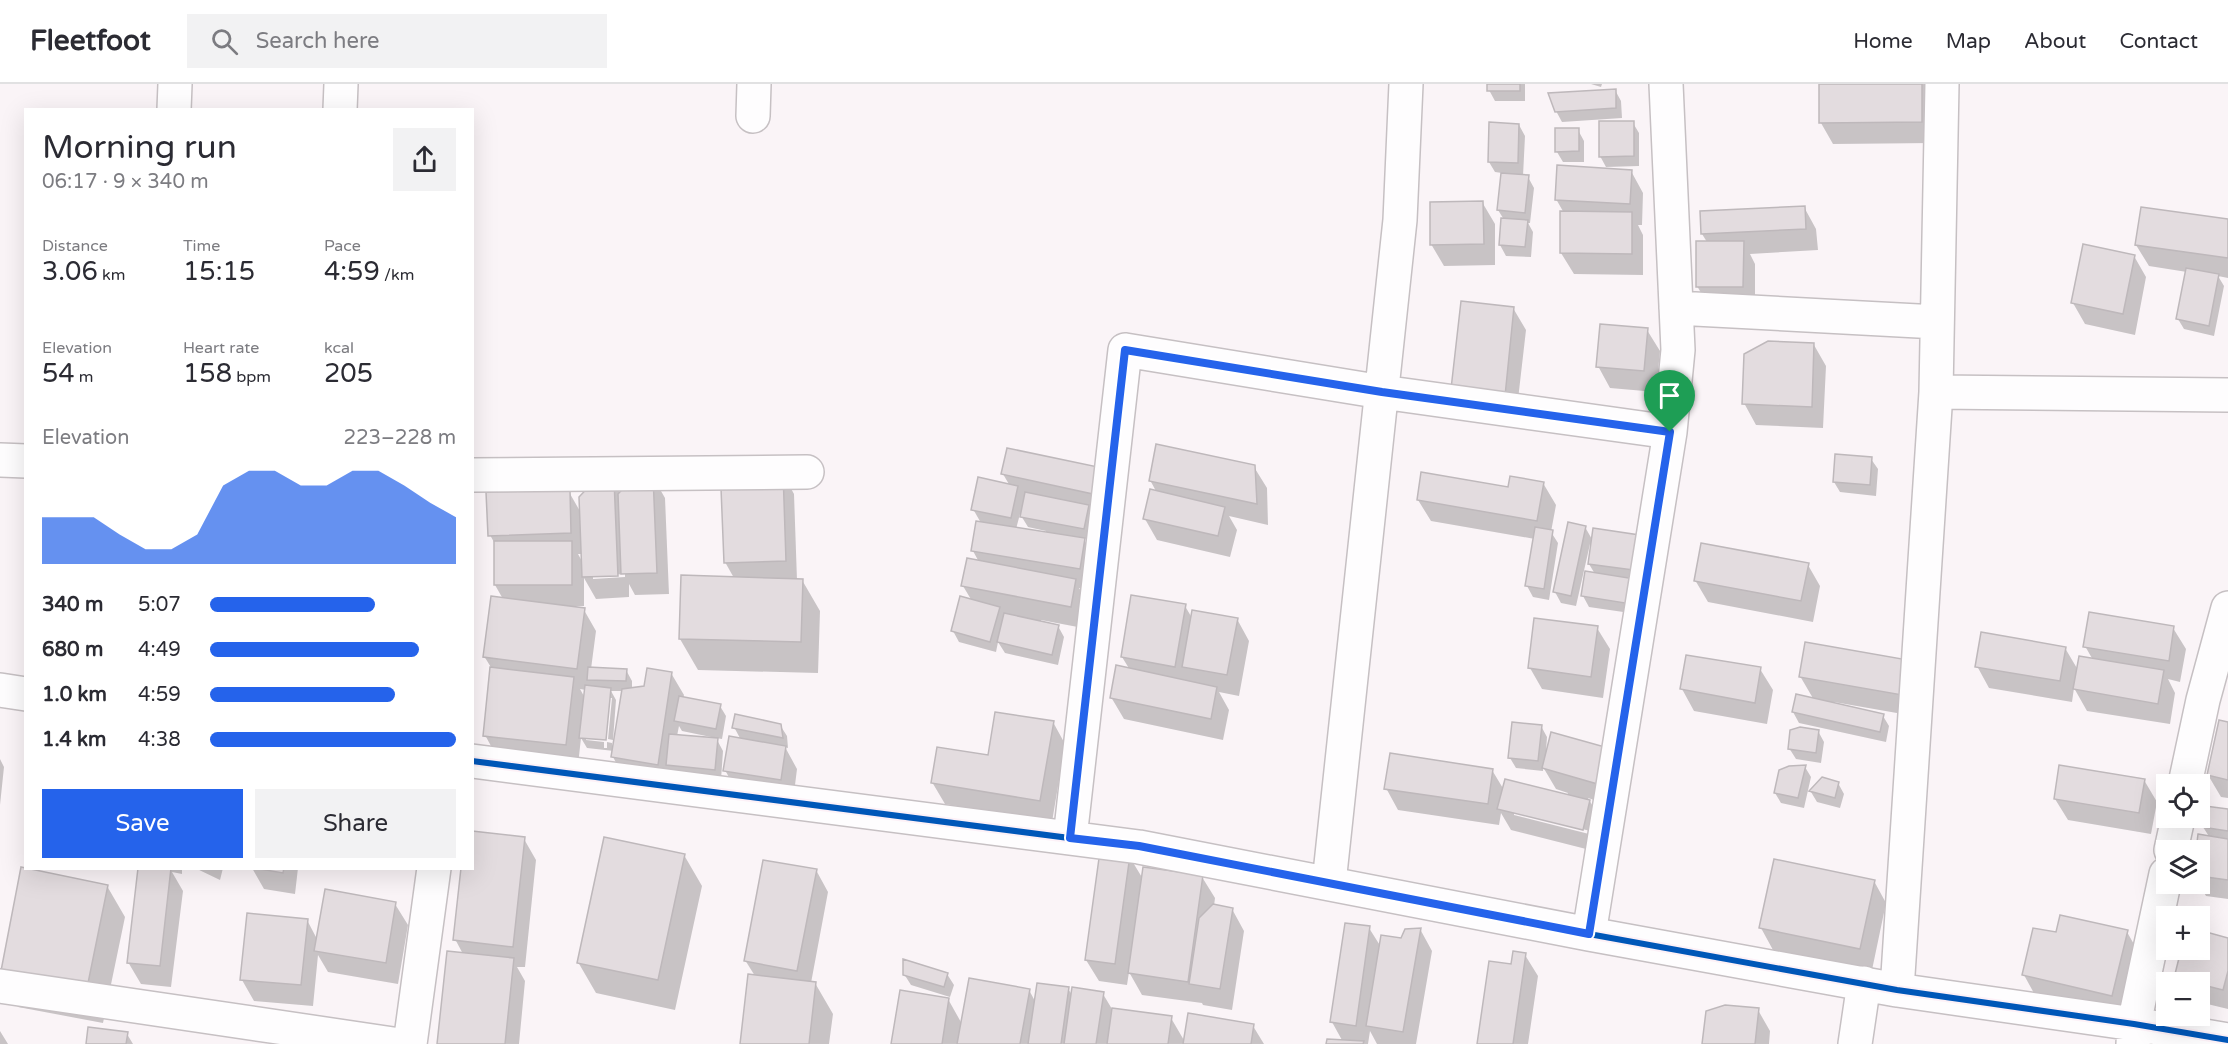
<!DOCTYPE html>
<html lang="en">
<head>
<meta charset="utf-8">
<style>
	:root { --surface:#fff; --page:#f2f2f3; --text:#2b2b33; --muted:#7c7c81; --line:#e1e1e2; --accent:#2563eb }
	body { margin:0; font-family:"Varela Round",sans-serif; background:var(--page); color:var(--text); height:100vh; display:flex; flex-direction:column; font-size:22px; white-space:nowrap }
	* { box-sizing:border-box; margin:0 }
	p { font-size:20px; color:var(--muted) }
	.icon { flex:none; width:33px; height:33px; fill:none; stroke:currentColor; stroke-width:2; stroke-linecap:round; stroke-linejoin:round }
	.map { position:relative; flex:1; overflow:hidden }
	.panel { position:absolute; left:24px; top:24px; width:450px; height:762px; display:flex; flex-direction:column; background:var(--surface); border-radius:0px; box-shadow:0 6px 24px #0002 }
	.panel>* { flex:none }
	.tools { position:absolute; left:2156px; top:690px; display:grid; gap:12px }
	.tools a { display:grid; place-items:center; width:54px; height:54px; border-radius:0px; background:var(--surface); box-shadow:0 6px 24px #0002; font-size:30px }
	.pin { position:absolute; display:grid; place-items:center; width:51px; height:51px; color:#fff; margin:-62px -26px; border-radius:50% 50% 50% 0; rotate:-45deg; box-shadow:0 0 6px #0007 }
	.pin .icon { rotate:45deg }
	.round { display:grid; place-items:center; flex:none; width:63px; height:63px; border-radius:0px; background:var(--page) }
	.summary { display:flex; align-items:center; justify-content:space-between; height:102px; padding:0 18px }
	h1 { font-size:33px; font-weight:600; line-height:45px }
	.metrics { display:grid; grid-template-columns:repeat(3,1fr); gap:9px; height:102px; padding:6px 18px }
	.metrics div { display:grid; align-content:center }
	.metrics b { font-size:26px; font-weight:600 }
	.metrics small { font-size:16px; font-weight:400 }
	.metrics p { font-size:16px }
	.chart { height:168px; padding:12px 18px }
	.chart p { display:flex; justify-content:space-between }
	.chart svg { width:100%; height:108px; margin-top:6px; fill:var(--accent); opacity:.7 }
	.action { display:flex; gap:12px; margin-top:auto; padding:12px 18px }
	.action a { flex:1; height:69px; border-radius:0px; background:var(--accent); color:#fff; font-size:24px; font-weight:600; line-height:69px; text-align:center }
	.action a+a { background:var(--page); color:var(--text) }
	ul { padding:0 18px; list-style:none; font-size:20px }
	li { display:grid; grid-template-columns:96px 72px 1fr; align-items:center; height:45px }
	li i { height:15px; border-radius:8px; background:var(--accent) }
	header { display:flex; align-items:center; gap:36px; box-sizing:border-box; height:84px; padding:0 30px; background:var(--surface); border-bottom:2px solid var(--line) }
	header strong { font-size:28px }
	nav { display:flex; gap:33px; margin-inline-start:auto; font-size:21px }
	.search { width:420px; height:54px; background:var(--page); display:flex; align-items:center; gap:15px; box-sizing:border-box; padding:0 21px; border-radius:0px; color:var(--muted); font-size:22px }
	.map>svg:first-child { display:block }
	.shadow { fill:#0003; fill-rule:evenodd }
	.building { fill:#e3dcdf; stroke:#beb8bb; stroke-width:1.5 }
	.lines { fill:none; stroke-linecap:round; stroke-linejoin:round }
	.minor-casing { stroke:#c6c0c3; stroke-width:36 }
	.minor { stroke:#fefdfe; stroke-width:33 }
	.cycleway-casing { stroke:#fdf1f7; stroke-width:10 }
	.cycleway { stroke:#0057b8; stroke-width:6 }
	.route-casing { stroke:#fff; stroke-width:12 }
	.route { stroke:#2563eb; stroke-width:8 }
</style>
</head>
<body>
<header>
<strong>Fleetfoot</strong>
<div class="search"><svg class="icon" aria-label="search" viewBox="0 0 24 24"><circle cx="10" cy="10" r="6"/><path d="M15 15l6 6"/></svg>Search here</div>
<nav><a>Home</a><a>Map</a><a>About</a><a>Contact</a></nav>
</header>
<div class="map">
<svg width="2228" height="960" viewBox="0 0 2228 960">
	<rect width="100%" height="100%" fill="#faf4f7"/>
	<path class="shadow" d="M 1489,0 L 1525,0 L 1525,17 L 1495,17 L 1489,6 Z
		M 1591,0 L 1602,0 L 1601,3 Z
		M 1820,0 L 1933,0 L 1934,59 L 1833,60 L 1821,39 Z
		M 1615,6 L 1621,17 L 1622,34 L 1562,38 L 1556,27 Z
		M 1633,39 L 1639,49 L 1639,82 L 1606,83 L 1600,72 Z
		M 1519,41 L 1525,52 L 1523,92 L 1528,93 L 1534,104 L 1530,139 L 1528,139 L 1533,148 L 1531,173 L 1506,172 L 1500,161 L 1503,134 L 1498,126 L 1502,89 L 1495,88 L 1489,78 Z
		M 1578,46 L 1584,57 L 1584,78 L 1563,78 L 1557,68 Z
		M 1631,87 L 1643,109 L 1642,141 L 1638,141 L 1643,151 L 1643,191 L 1574,190 L 1561,169 L 1564,129 L 1556,115 Z
		M 1482,118 L 1495,140 L 1495,181 L 1444,182 L 1431,160 Z
		M 1804,123 L 1816,145 L 1818,166 L 1750,170 L 1755,180 L 1755,225 L 1710,224 L 1697,202 L 1707,158 L 1702,150 L 1702,128 Z
		M 2228,137 L 2228,194 L 2218,192 L 2224,202 L 2214,252 L 2184,245 L 2178,235 L 2187,188 L 2149,182 L 2136,161 Z
		M 2134,172 L 2146,193 L 2135,251 L 2085,240 L 2073,219 Z
		M 1513,224 L 1526,246 L 1516,333 L 1465,327 Z
		M 1647,246 L 1660,267 L 1656,308 L 1610,304 L 1598,282 Z
		M 1814,261 L 1826,282 L 1823,344 L 1756,341 L 1744,319 Z
		M 1871,375 L 1878,385 L 1876,412 L 1840,408 L 1834,398 Z
		M 1254,383 L 1267,404 L 1268,441 L 1229,432 L 1237,446 L 1230,473 L 1157,456 L 1145,435 L 1157,409 L 1150,396 Z
		M 1098,385 L 1089,455 L 1083,454 L 1097,477 L 1092,506 L 1079,504 L 1088,518 L 1083,544 L 1041,536 L 1041,539 L 1058,542 L 1064,553 L 1058,581 L 1005,569 L 998,558 L 996,568 L 959,558 L 953,547 L 972,517 L 963,502 L 979,478 L 973,467 L 981,439 L 973,425 L 1010,402 L 1003,390 ZM 1020,430 L 1028,443 L 1046,447 L 1046,450 L 1016,445 Z
		M 782,388 L 794,410 L 797,496 L 802,496 L 820,527 L 818,589 L 698,586 L 680,555 L 734,494 L 725,478 Z
		M 653,393 L 665,414 L 669,510 L 635,511 L 629,500 L 629,513 L 596,515 L 584,494 L 584,522 L 571,522 L 571,524 L 584,526 L 596,547 L 591,585 L 626,586 L 632,597 L 632,606 L 646,603 L 671,589 L 684,611 L 683,615 L 720,622 L 726,632 L 722,655 L 716,654 L 723,667 L 721,696 L 625,695 L 613,673 L 614,667 L 587,664 L 581,654 L 578,681 L 497,673 L 485,651 L 492,585 L 484,572 L 503,515 L 495,501 L 495,460 L 490,451 L 569,408 L 581,429 L 613,396 L 620,409 ZM 578,470 L 583,470 L 583,479 ZM 625,490 L 625,493 L 593,495 L 593,492 ZM 580,605 L 586,606 L 585,614 ZM 611,607 L 623,607 L 614,664 L 612,663 L 612,659 L 607,658 L 607,664 L 604,664 L 604,658 L 586,656 L 586,653 L 609,614 L 612,614 L 608,655 L 613,656 L 616,616 ZM 679,642 L 682,647 L 711,653 L 711,655 L 677,652 Z
		M 1543,399 L 1556,421 L 1551,448 L 1558,459 L 1549,516 L 1533,513 L 1527,502 L 1535,455 L 1431,437 L 1418,416 Z
		M 1585,443 L 1593,457 L 1645,453 L 1637,530 L 1589,523 L 1583,512 L 1595,490 L 1589,480 L 1592,461 L 1590,460 L 1576,522 L 1561,519 L 1555,508 Z
		M 1808,481 L 1820,502 L 1813,538 L 1708,518 L 1695,496 Z
		M 1185,522 L 1192,534 L 1237,535 L 1249,557 L 1239,612 L 1219,608 L 1229,626 L 1223,656 L 1124,635 L 1111,613 L 1130,586 L 1122,573 Z
		M 1597,544 L 1610,565 L 1603,614 L 1542,605 L 1530,584 Z
		M 2173,544 L 2186,565 L 2180,598 L 2168,595 L 2175,609 L 2170,640 L 2087,627 L 2074,604 L 2072,618 L 1989,604 L 1977,582 L 2065,564 L 2078,586 L 2093,576 L 2085,562 Z
		M 1907,577 L 1914,632 L 1834,618 L 1834,620 L 1883,632 L 1889,642 L 1886,658 L 1799,639 L 1793,628 L 1814,616 L 1800,592 Z
		M 1760,585 L 1773,606 L 1767,640 L 1694,627 L 1682,605 Z
		M 1053,638 L 1065,660 L 1052,738 L 945,720 L 932,698 L 989,673 Z
		M 2228,640 L 2228,714 L 2221,713 L 2208,691 Z
		M 780,641 L 787,652 L 788,664 L 785,663 L 797,685 L 793,717 L 737,708 L 725,686 L 741,656 L 734,643 Z
		M 1541,642 L 1547,653 L 1546,667 L 1611,666 L 1613,722 L 1588,714 L 1602,738 L 1594,767 L 1511,746 L 1501,729 L 1499,741 L 1398,726 L 1386,704 L 1492,686 L 1504,706 L 1567,711 L 1568,709 L 1556,705 L 1543,683 L 1543,687 L 1516,684 L 1510,674 ZM 1514,727 L 1590,747 L 1589,750 L 1514,731 Z
		M 1818,647 L 1824,658 L 1821,679 L 1796,675 L 1789,664 Z
		M 0,675 L 4,683 L 0,721 Z
		M 1805,683 L 1811,693 L 1804,724 L 1781,719 L 1775,709 Z
		M 1822,694 L 1838,699 L 1844,710 L 1840,724 L 1817,718 L 1811,708 Z
		M 2144,696 L 2157,718 L 2151,750 L 2068,736 L 2055,715 Z
		M 2228,727 L 2228,815 L 2206,812 L 2199,800 L 2199,766 L 2197,766 L 2200,752 L 2210,754 L 2203,743 Z
		M 524,755 L 536,776 L 525,883 L 517,883 L 525,897 L 519,960 L 439,960 L 463,870 L 455,855 L 472,784 Z
		M 684,771 L 702,802 L 675,926 L 596,909 L 578,878 Z
		M 1129,772 L 1143,795 L 1202,793 L 1215,814 L 1214,822 L 1232,825 L 1244,847 L 1232,926 L 1203,921 L 1202,919 L 1142,911 L 1129,888 L 1127,901 L 1099,897 L 1086,876 Z
		M 139,784 L 182,784 L 182,790 L 172,788 L 183,807 L 171,903 L 141,900 L 128,878 Z
		M 195,784 L 223,784 L 220,796 Z
		M 252,784 L 298,784 L 295,810 L 264,805 Z
		M 816,786 L 828,808 L 811,899 L 815,899 L 833,930 L 829,960 L 741,960 L 755,892 L 745,876 Z
		M 1874,797 L 1886,819 L 1872,886 L 1773,866 L 1761,844 Z
		M 107,802 L 125,833 L 103,939 L 18,923 L 0,892 Z
		M 395,820 L 408,841 L 398,900 L 328,888 L 318,871 L 313,922 L 254,917 L 242,896 L 307,836 L 317,855 Z
		M 1369,844 L 1381,863 L 1420,845 L 1432,867 L 1416,960 L 1377,960 L 1370,947 L 1368,960 L 1328,960 L 1343,958 L 1332,938 Z
		M 2127,848 L 2139,869 L 2124,933 L 2036,913 L 2024,891 L 2057,850 Z
		M 2199,848 L 2228,855 L 2228,925 L 2199,918 L 2199,898 L 2178,898 L 2175,894 L 2183,866 L 2199,866 Z
		M 1525,871 L 1538,892 L 1528,960 L 1478,960 L 1512,882 Z
		M 904,890 L 947,890 L 954,901 L 950,913 L 911,901 Z
		M 1068,905 L 1073,912 L 1103,910 L 1112,925 L 1171,934 L 1185,958 L 1253,942 L 1264,960 L 893,960 L 948,915 L 962,940 L 1029,906 L 1036,919 Z
		M 1758,926 L 1770,947 L 1769,960 L 1704,960 Z
		M 0,947 L 8,960 L 0,960 Z
		M 127,950 L 133,960 L 87,960 Z"/>
	<path class="building" d="M 1487,0 L 1520,0 L 1520,7 L 1487,7 Z
		M 1819,0 L 1922,0 L 1922,38 L 1819,39 Z
		M 1616,5 L 1616,24 L 1555,28 L 1548,9 Z
		M 1599,37 L 1634,37 L 1634,72 L 1599,73 Z
		M 1489,38 L 1519,40 L 1518,79 L 1488,78 Z
		M 1555,44 L 1579,44 L 1579,67 L 1555,68 Z
		M 1557,81 L 1632,86 L 1630,120 L 1555,116 Z
		M 1501,89 L 1529,91 L 1525,129 L 1497,126 Z
		M 1483,117 L 1484,160 L 1430,161 L 1430,118 Z
		M 1805,122 L 1806,145 L 1701,150 L 1700,127 Z
		M 2141,123 L 2228,135 L 2228,174 L 2135,161 Z
		M 1560,127 L 1632,128 L 1632,170 L 1560,169 Z
		M 1501,134 L 1528,136 L 1525,163 L 1499,161 Z
		M 1696,157 L 1744,157 L 1743,203 L 1696,203 Z
		M 2083,160 L 2135,171 L 2123,230 L 2071,219 Z
		M 2186,184 L 2219,190 L 2209,242 L 2176,235 Z
		M 1461,217 L 1514,223 L 1505,312 L 1451,305 Z
		M 1600,240 L 1648,244 L 1644,287 L 1596,283 Z
		M 1768,257 L 1814,259 L 1812,323 L 1742,320 L 1744,270 Z
		M 1156,360 L 1255,381 L 1257,420 L 1149,397 Z
		M 1007,364 L 1098,383 L 1093,410 L 1001,390 Z
		M 1835,370 L 1872,373 L 1870,401 L 1833,398 Z
		M 783,387 L 786,477 L 724,479 L 721,404 Z
		M 1421,388 L 1508,403 L 1510,392 L 1544,398 L 1537,437 L 1417,416 Z
		M 653,391 L 657,489 L 621,490 L 618,410 L 635,392 Z
		M 978,393 L 1018,402 L 1011,434 L 971,426 Z
		M 596,395 L 614,395 L 618,492 L 582,493 L 579,413 Z
		M 1150,405 L 1225,423 L 1218,452 L 1143,435 Z
		M 570,406 L 571,449 L 488,452 L 486,408 Z
		M 1025,408 L 1089,421 L 1084,445 L 1020,433 Z
		M 976,437 L 1085,454 L 1080,485 L 971,467 Z
		M 1568,438 L 1586,442 L 1571,512 L 1553,508 Z
		M 1535,443 L 1553,446 L 1544,505 L 1525,502 Z
		M 1593,444 L 1646,452 L 1641,487 L 1588,480 Z
		M 494,457 L 572,457 L 572,501 L 494,501 Z
		M 1701,459 L 1809,479 L 1801,517 L 1694,497 Z
		M 967,474 L 1076,495 L 1071,523 L 961,502 Z
		M 1585,487 L 1635,495 L 1631,520 L 1581,512 Z
		M 681,491 L 803,495 L 801,558 L 679,555 Z
		M 1131,511 L 1186,520 L 1175,583 L 1121,573 Z
		M 491,512 L 585,524 L 577,585 L 483,573 Z
		M 960,512 L 1000,523 L 990,558 L 951,547 Z
		M 1192,526 L 1238,534 L 1227,591 L 1182,583 Z
		M 2089,528 L 2174,542 L 2169,577 L 2083,563 Z
		M 1004,529 L 1059,541 L 1052,571 L 997,558 Z
		M 1534,534 L 1598,542 L 1591,593 L 1528,584 Z
		M 1981,548 L 2066,563 L 2060,597 L 1975,583 Z
		M 1805,558 L 1908,576 L 1902,611 L 1799,593 Z
		M 1686,571 L 1761,583 L 1755,619 L 1680,605 Z
		M 2079,572 L 2164,586 L 2158,620 L 2073,605 Z
		M 1116,581 L 1217,603 L 1211,635 L 1110,614 Z
		M 490,583 L 574,593 L 566,661 L 483,652 Z
		M 588,583 L 627,585 L 626,597 L 587,596 Z
		M 647,584 L 672,588 L 658,681 L 611,673 L 622,605 L 644,602 Z
		M 585,601 L 611,604 L 606,656 L 579,654 Z
		M 1796,610 L 1884,630 L 1880,648 L 1792,628 Z
		M 679,612 L 721,620 L 716,645 L 674,637 Z
		M 995,628 L 1054,637 L 1040,717 L 931,699 L 937,663 L 988,671 Z
		M 735,630 L 781,640 L 783,654 L 732,644 Z
		M 2219,636 L 2228,638 L 2228,696 L 2207,691 Z
		M 1512,638 L 1542,641 L 1538,677 L 1508,674 Z
		M 1800,643 L 1819,646 L 1816,669 L 1788,665 L 1790,646 Z
		M 1551,648 L 1612,665 L 1601,701 L 1542,684 Z
		M 669,650 L 718,654 L 715,686 L 666,681 Z
		M 729,652 L 786,662 L 781,696 L 723,687 Z
		M 1390,669 L 1493,685 L 1488,720 L 1384,705 Z
		M 1806,681 L 1798,714 L 1774,709 L 1779,686 L 1789,682 Z
		M 2059,681 L 2145,695 L 2139,729 L 2054,715 Z
		M 1822,693 L 1839,698 L 1835,714 L 1809,707 Z
		M 1505,695 L 1590,716 L 1583,746 L 1497,725 Z
		M 2205,722 L 2228,725 L 2228,747 L 2202,743 Z
		M 472,747 L 525,753 L 513,863 L 453,856 L 461,784 L 472,784 Z
		M 2198,750 L 2228,755 L 2228,796 L 2199,792 L 2199,766 L 2196,766 Z
		M 604,753 L 685,770 L 658,896 L 577,879 Z
		M 1100,767 L 1130,771 L 1115,880 L 1085,876 Z
		M 1774,775 L 1875,796 L 1860,865 L 1759,844 Z
		M 763,776 L 817,785 L 797,887 L 744,877 Z
		M 21,783 L 108,801 L 86,909 L 0,892 Z
		M 1143,783 L 1203,791 L 1188,898 L 1128,889 Z
		M 138,784 L 171,784 L 160,882 L 127,879 Z
		M 254,784 L 284,784 L 283,789 Z
		M 325,805 L 396,818 L 386,879 L 314,867 Z
		M 1213,820 L 1233,824 L 1220,905 L 1189,900 L 1199,834 Z
		M 247,829 L 308,835 L 301,901 L 240,896 Z
		M 2060,831 L 2128,846 L 2112,912 L 2022,891 L 2033,844 L 2056,848 Z
		M 1345,839 L 1370,842 L 1356,942 L 1330,938 Z
		M 1421,844 L 1403,948 L 1366,942 L 1381,851 L 1401,854 L 1405,845 Z
		M 2199,846 L 2228,854 L 2228,887 L 2223,906 L 2199,900 L 2199,898 L 2174,894 L 2181,866 L 2199,866 Z
		M 447,867 L 514,874 L 505,960 L 437,960 Z
		M 1513,867 L 1526,869 L 1513,960 L 1477,960 L 1489,877 L 1511,880 Z
		M 903,875 L 948,889 L 944,903 L 903,891 Z
		M 748,890 L 816,898 L 809,960 L 740,960 Z
		M 969,894 L 1030,905 L 1020,960 L 957,960 Z
		M 1037,899 L 1069,903 L 1061,960 L 1028,960 Z
		M 1072,903 L 1104,908 L 1096,960 L 1064,960 Z
		M 900,906 L 949,914 L 942,960 L 891,960 Z
		M 1725,921 L 1759,924 L 1755,960 L 1702,960 L 1706,927 Z
		M 1112,924 L 1172,932 L 1168,960 L 1107,960 Z
		M 1188,929 L 1254,940 L 1251,960 L 1183,960 Z
		M 88,943 L 128,948 L 126,960 L 86,960 Z
		M 1327,955 L 1364,957 L 1363,960 L 1326,960 Z"/>
	<g class="lines">
		<g class="minor-casing">
			<path id="minor" d="M 174,26 L 175,0
				M 340,26 L 341,0
				M 753,32 L 754,0
				M 1676,224 L 1937,238
				M 1936,308 L 2228,311
				M 0,376 L 26,377
				M 472,391 L 807,388
				M 0,606 L 26,610
				M 472,677 L 1139,763 L 1589,850 L 1897,906 L 2134,940 L 2228,956
				M 2185,700 L 2203,616 L 2228,524
				M 1070,754 L 1125,266 L 1382,308 L 1670,348
				M 2171,766 L 2178,734
				M 1329,799 L 1400,136 L 1406,0
				M 1589,850 L 1670,348 L 1678,266 L 1666,0
				M 0,902 L 393,960
				M 1897,906 L 1936,308 L 1942,0
				M 410,960 L 434,784
				M 1855,960 L 1864,899
				M 2133,960 L 2134,940 L 2166,790"/>
		</g>
		<use href="#minor" class="minor"/>
		<g class="cycleway-casing">
			<path id="cycleway" d="M 472,677 L 1139,763 L 1589,850 L 1897,906 L 2134,940 L 2228,956
				M 1070,754 L 1125,266 L 1382,308 L 1670,348"/>
		</g>
		<use href="#cycleway" class="cycleway"/>
	</g>
	<g class="lines">
		<g class="route-casing">
			<path id="route" d="M 1125,266 L 1382,308 L 1670,348 L 1589,850 L 1139,762 L 1070,754 Z"/>
		</g>
		<use href="#route" class="route"/>
	</g>
</svg>
<div class="tools">
<a><svg class="icon" aria-label="locate" viewBox="0 0 24 24"><circle cx="12" cy="12" r="6"/><path d="M12 2v4M12 18v4M2 12h4M18 12h4"/></svg></a>
<a><svg class="icon" aria-label="layers" viewBox="0 0 24 24"><path d="M12 4l9 5-9 5-9-5zM3 14l9 5 9-5"/></svg></a>
<a>+</a>
<a>−</a>
</div>
<div class="pin" style="left:1670px;top:348px;background:#1e9e55"><svg class="icon" aria-label="arrive" viewBox="0 0 24 24"><path d="M6 21V4h12l-3 4 3 4H6"/></svg></div>
<section class="panel">
<div class="summary"><div><h1>Morning run</h1><p>06:17 · 9 × 340 m</p></div><a class="round"><svg class="icon" aria-label="share" viewBox="0 0 24 24"><path d="M12 15V3M7 8l5-5 5 5M5 13v7h14v-7"/></svg></a></div>
<div class="metrics">
<div><p>Distance</p><b>3.06<small> km</small></b></div>
<div><p>Time</p><b>15:15</b></div>
<div><p>Pace</p><b>4:59<small> /km</small></b></div>
</div>
<div class="metrics">
<div><p>Elevation</p><b>54<small> m</small></b></div>
<div><p>Heart rate</p><b>158<small> bpm</small></b></div>
<div><p>kcal</p><b>205</b></div>
</div>
<div class="chart"><p><span>Elevation</span>223–228 m</p>
<svg viewBox="0 0 160 44" preserveAspectRatio="none"><path d="M0 44V25L10 25L20 25L30 32L40 38L50 38L60 32L70 12L80 6L90 6L100 12L110 12L120 6L130 6L140 12L150 19L160 25V44z"/></svg>
</div>
<ul>
<li><b>340 m</b>5:07<i style="width:67%"></i></li>
<li><b>680 m</b>4:49<i style="width:85%"></i></li>
<li><b>1.0 km</b>4:59<i style="width:75%"></i></li>
<li><b>1.4 km</b>4:38<i style="width:100%"></i></li>
</ul>
<div class="action"><a>Save</a><a>Share</a></div>
</section>
</div>
</body>
</html>
